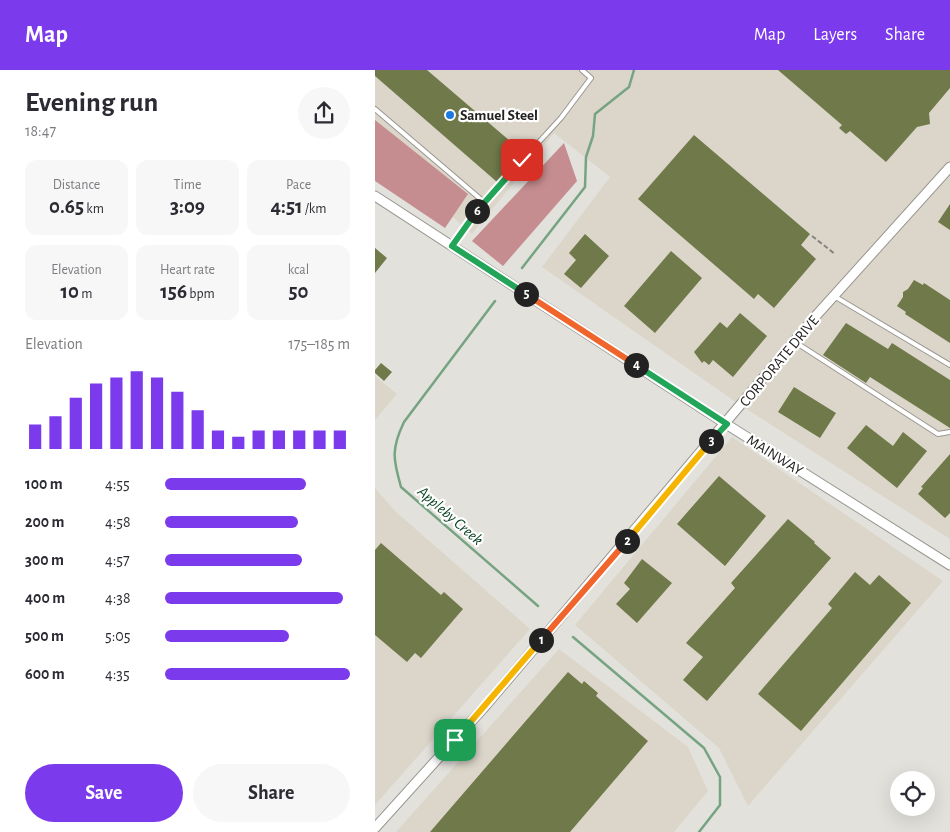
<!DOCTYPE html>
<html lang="en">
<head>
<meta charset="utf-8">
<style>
	:root { --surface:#fff; --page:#f7f7f7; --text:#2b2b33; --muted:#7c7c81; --accent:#7c3aed }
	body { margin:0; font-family:"Alegreya Sans",sans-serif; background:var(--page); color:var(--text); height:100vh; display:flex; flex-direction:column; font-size:19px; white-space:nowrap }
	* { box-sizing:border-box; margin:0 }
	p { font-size:16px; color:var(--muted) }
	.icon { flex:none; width:28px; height:28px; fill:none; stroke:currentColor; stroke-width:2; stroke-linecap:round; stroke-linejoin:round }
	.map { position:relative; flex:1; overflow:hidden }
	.panel { display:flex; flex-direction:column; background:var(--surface); width:375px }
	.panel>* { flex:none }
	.fabs { position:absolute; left:515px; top:701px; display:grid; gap:10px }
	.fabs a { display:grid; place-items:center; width:45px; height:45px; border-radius:50%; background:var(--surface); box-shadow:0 5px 20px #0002; font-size:25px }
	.pin { position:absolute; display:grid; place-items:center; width:42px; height:42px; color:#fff; margin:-21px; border-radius:10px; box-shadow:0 2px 8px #0006 }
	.km { position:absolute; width:25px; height:25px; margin:-12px; border-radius:50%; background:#222; color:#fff; font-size:14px; line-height:25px; text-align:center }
	.round { display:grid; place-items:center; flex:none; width:52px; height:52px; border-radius:26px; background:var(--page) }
	.headline { display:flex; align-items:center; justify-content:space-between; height:85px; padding:0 25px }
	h1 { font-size:28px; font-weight:600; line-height:38px }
	.figures { display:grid; grid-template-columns:repeat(3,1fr); gap:8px; height:85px; padding:5px 25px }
	.figures div { display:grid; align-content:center; border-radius:12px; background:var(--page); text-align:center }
	.figures b { font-size:21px; font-weight:600 }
	.figures small { font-size:14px; font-weight:400 }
	.figures p { font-size:14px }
	.chart { height:140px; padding:10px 25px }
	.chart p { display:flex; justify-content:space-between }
	.chart svg { width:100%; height:90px; margin-top:5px; stroke:var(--accent); stroke-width:6 }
	.cta { display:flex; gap:10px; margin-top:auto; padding:10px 25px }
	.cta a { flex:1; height:58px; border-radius:30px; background:var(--accent); color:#fff; font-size:20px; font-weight:600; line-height:58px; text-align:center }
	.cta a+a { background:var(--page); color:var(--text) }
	ul { padding:0 25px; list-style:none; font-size:16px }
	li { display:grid; grid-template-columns:80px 60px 1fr; align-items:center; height:38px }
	li i { height:12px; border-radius:6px; background:var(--accent) }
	header { display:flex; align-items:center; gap:30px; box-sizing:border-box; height:70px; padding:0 25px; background:var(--accent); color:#fff }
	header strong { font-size:24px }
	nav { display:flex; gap:28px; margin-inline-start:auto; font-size:18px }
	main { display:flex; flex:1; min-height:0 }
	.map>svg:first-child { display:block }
	.built { fill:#dcd6ca }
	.forest { fill:#c68d90 }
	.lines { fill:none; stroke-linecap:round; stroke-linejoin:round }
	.stream { stroke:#76a482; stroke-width:2.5 }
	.building { fill:#6f7949 }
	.service-casing { stroke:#989691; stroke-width:6 }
	.tertiary-casing { stroke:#989691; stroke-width:11 }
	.path { stroke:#858480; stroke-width:2; stroke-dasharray:5 2.5; stroke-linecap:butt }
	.service { stroke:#fff; stroke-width:4 }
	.tertiary { stroke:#fff; stroke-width:9 }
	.split-1-casing { stroke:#fff; stroke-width:10 }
	.split-2-casing { stroke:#fff; stroke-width:10 }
	.split-3-casing { stroke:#fff; stroke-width:10 }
	.split-4-casing { stroke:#fff; stroke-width:10 }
	.split-5-casing { stroke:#fff; stroke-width:10 }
	.split-6-casing { stroke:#fff; stroke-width:10 }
	.split-7-casing { stroke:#fff; stroke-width:10 }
	.split-1 { stroke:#f5b400; stroke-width:6 }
	.split-2 { stroke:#f0652b; stroke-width:6 }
	.split-3 { stroke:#f5b400; stroke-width:6 }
	.split-4 { stroke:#22a559; stroke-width:6 }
	.split-5 { stroke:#f0652b; stroke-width:6 }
	.split-6 { stroke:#22a559; stroke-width:6 }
	.split-7 { stroke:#22a559; stroke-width:6 }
	.poi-dot { fill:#1c79e2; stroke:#fff; stroke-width:2 }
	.labels { text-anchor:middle; stroke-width:4.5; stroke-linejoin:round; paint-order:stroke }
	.poi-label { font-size:15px; font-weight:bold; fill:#232220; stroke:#fff; text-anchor:start }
	.street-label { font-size:15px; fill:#232220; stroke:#fff }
	.water-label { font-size:16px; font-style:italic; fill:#033e1e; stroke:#fff }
</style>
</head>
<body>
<header>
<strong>Map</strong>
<nav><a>Map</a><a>Layers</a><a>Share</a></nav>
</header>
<main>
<section class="panel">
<div class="headline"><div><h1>Evening run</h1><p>18:47</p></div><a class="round"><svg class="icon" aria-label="share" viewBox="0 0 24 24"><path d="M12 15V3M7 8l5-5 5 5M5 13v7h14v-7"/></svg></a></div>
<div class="figures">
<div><p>Distance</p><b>0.65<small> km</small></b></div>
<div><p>Time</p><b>3:09</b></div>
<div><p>Pace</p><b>4:51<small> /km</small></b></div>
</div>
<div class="figures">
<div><p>Elevation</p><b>10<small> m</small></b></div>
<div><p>Heart rate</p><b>156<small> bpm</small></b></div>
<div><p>kcal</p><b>50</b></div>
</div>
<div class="chart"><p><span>Elevation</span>175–185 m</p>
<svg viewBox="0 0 160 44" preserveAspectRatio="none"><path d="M5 44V32M15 44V28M25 44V19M35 44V12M45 44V9M55 44V6M65 44V9M75 44V16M85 44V25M95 44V35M105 44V38M115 44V35M125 44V35M135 44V35M145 44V35M155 44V35"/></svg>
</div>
<ul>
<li><b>100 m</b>4:55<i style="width:76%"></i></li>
<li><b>200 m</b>4:58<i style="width:72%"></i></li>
<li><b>300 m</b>4:57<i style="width:74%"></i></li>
<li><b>400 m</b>4:38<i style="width:96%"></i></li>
<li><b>500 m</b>5:05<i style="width:67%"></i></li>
<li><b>600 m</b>4:35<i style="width:100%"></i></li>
</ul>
<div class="cta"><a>Save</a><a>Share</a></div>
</section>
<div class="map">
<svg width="575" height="762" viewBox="0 0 575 762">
	<rect width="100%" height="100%" fill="#e3e1dc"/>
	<path class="built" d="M 0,0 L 575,0 L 575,469 L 365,335 L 167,197 L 235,107 L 179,63 L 97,164 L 0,77 Z
		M 0,306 L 22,324 L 0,350 Z
		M 357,367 L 568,511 L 373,736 L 344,678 L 200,555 Z
		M 0,418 L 20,441 L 155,559 L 0,735 Z
		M 184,579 L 313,677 L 333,721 L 299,762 L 21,762 Z"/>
	<path class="forest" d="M 0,50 L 93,124 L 70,158 L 0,111 Z
		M 189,73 L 202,111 L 128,196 L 97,171 Z"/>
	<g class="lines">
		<path class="stream" d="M 147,198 L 210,117 L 211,87 L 218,66 L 220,44 L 254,17 L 259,0
			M 120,231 L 29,352 C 16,379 18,389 26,417 L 163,536
			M 198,567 L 329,678 L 345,707 L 345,735 L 324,762"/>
	</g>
	<path class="building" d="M 0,0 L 52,0 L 149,83 L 122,112 L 0,6 Z
		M 403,0 L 575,0 L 575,18 L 554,43 L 555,54 L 542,57 L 511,92 L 475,61 L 471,64 L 464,58 L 467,55 Z
		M 319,65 L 435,164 L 426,175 L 441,189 L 399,238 L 383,224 L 379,229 L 263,129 Z
		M 575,134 L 575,160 L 563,152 Z
		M 210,164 L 234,186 L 206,218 L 189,204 L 201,190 L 194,183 Z
		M 0,178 L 12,188 L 0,203 Z
		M 296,181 L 327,208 L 280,263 L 249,236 Z
		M 539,210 L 548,215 L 549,213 L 575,230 L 575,273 L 530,244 L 531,242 L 522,236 L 528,227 L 528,222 L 533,219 Z
		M 365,243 L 392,266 L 358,307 L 338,290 L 334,295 L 329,291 L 327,293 L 319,282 L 345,252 L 352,258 Z
		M 471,253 L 513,279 L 517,273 L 575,310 L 575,358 L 495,307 L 491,313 L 448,285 Z
		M 6,293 L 17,302 L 9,311 L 0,303 L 0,300 Z
		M 419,317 L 461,343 L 445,368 L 403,342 Z
		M 491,355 L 518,376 L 528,362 L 552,381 L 522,418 L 472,378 Z
		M 575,384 L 575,443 L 570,448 L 543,424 L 548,418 L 546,417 Z
		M 344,406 L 391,446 L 350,496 L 302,454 Z
		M 413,449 L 440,472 L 439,473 L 456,488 L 332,631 L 308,610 L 328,587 L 311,573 L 360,518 L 356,513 Z
		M 6,473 L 66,525 L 69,522 L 88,539 L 46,588 L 40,583 L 32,592 L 0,565 L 0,480 Z
		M 267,489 L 297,513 L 262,553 L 241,534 L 255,519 L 249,513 Z
		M 480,502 L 495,515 L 504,505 L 536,533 L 426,661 L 383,624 L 457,538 L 453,534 Z
		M 193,602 L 207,614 L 209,611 L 223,623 L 221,626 L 273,671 L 195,762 L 55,762 Z"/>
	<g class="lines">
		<g class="service-casing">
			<path id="service" d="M 0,39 L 109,132 L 186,48 L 216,8 L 207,0
				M 78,175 L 109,132
				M 459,226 L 575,295
				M 420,272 L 563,364 L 575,362"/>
		</g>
		<g class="tertiary-casing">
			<path id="tertiary" d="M 0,126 L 351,354 L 575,495
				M 0,758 L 112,634 L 438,249 L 575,97"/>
		</g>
		<path class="path" d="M 437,166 L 460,184"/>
		<use href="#service" class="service"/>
		<use href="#tertiary" class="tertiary"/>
	</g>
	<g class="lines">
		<g class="split-1-casing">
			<path id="split-1" d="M 80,670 L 166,570"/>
		</g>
		<g class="split-2-casing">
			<path id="split-2" d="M 166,570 L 252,471"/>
		</g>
		<g class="split-3-casing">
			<path id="split-3" d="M 252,471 L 336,371"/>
		</g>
		<g class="split-4-casing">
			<path id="split-4" d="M 261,295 L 352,354 L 336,371"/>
		</g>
		<g class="split-5-casing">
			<path id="split-5" d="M 151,224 L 261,295"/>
		</g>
		<g class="split-6-casing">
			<path id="split-6" d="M 102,141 L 77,176 L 151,224"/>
		</g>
		<g class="split-7-casing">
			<path id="split-7" d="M 102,141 L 147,90"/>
		</g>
		<use href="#split-1" class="split-1"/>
		<use href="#split-2" class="split-2"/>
		<use href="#split-3" class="split-3"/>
		<use href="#split-4" class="split-4"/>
		<use href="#split-5" class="split-5"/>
		<use href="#split-6" class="split-6"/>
		<use href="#split-7" class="split-7"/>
	</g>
	<circle class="poi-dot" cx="75" cy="45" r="5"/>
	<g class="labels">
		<g class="poi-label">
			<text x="85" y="50">Samuel Steel</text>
		</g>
		<g class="street-label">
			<text transform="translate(404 291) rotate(-50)" y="5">CORPORATE DRIVE</text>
			<text transform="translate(400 385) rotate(32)" y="5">MAINWAY</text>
		</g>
		<g class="water-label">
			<text transform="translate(76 445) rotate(41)" y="6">Appleby Creek</text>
		</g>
	</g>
</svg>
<div class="fabs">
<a><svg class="icon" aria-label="locate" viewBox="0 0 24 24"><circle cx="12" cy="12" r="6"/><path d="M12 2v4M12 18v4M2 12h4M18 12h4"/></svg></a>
</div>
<div class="pin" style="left:80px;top:670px;background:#1e9e55"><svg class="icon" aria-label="arrive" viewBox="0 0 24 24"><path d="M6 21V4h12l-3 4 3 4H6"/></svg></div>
<div class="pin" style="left:147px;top:90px;background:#d93025"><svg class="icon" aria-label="check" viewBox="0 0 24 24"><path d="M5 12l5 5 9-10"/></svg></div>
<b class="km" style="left:166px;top:570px">1</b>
<b class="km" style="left:252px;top:471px">2</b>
<b class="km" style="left:336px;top:371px">3</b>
<b class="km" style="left:261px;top:295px">4</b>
<b class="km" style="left:151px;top:224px">5</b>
<b class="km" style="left:102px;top:141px">6</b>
</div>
</main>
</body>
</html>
